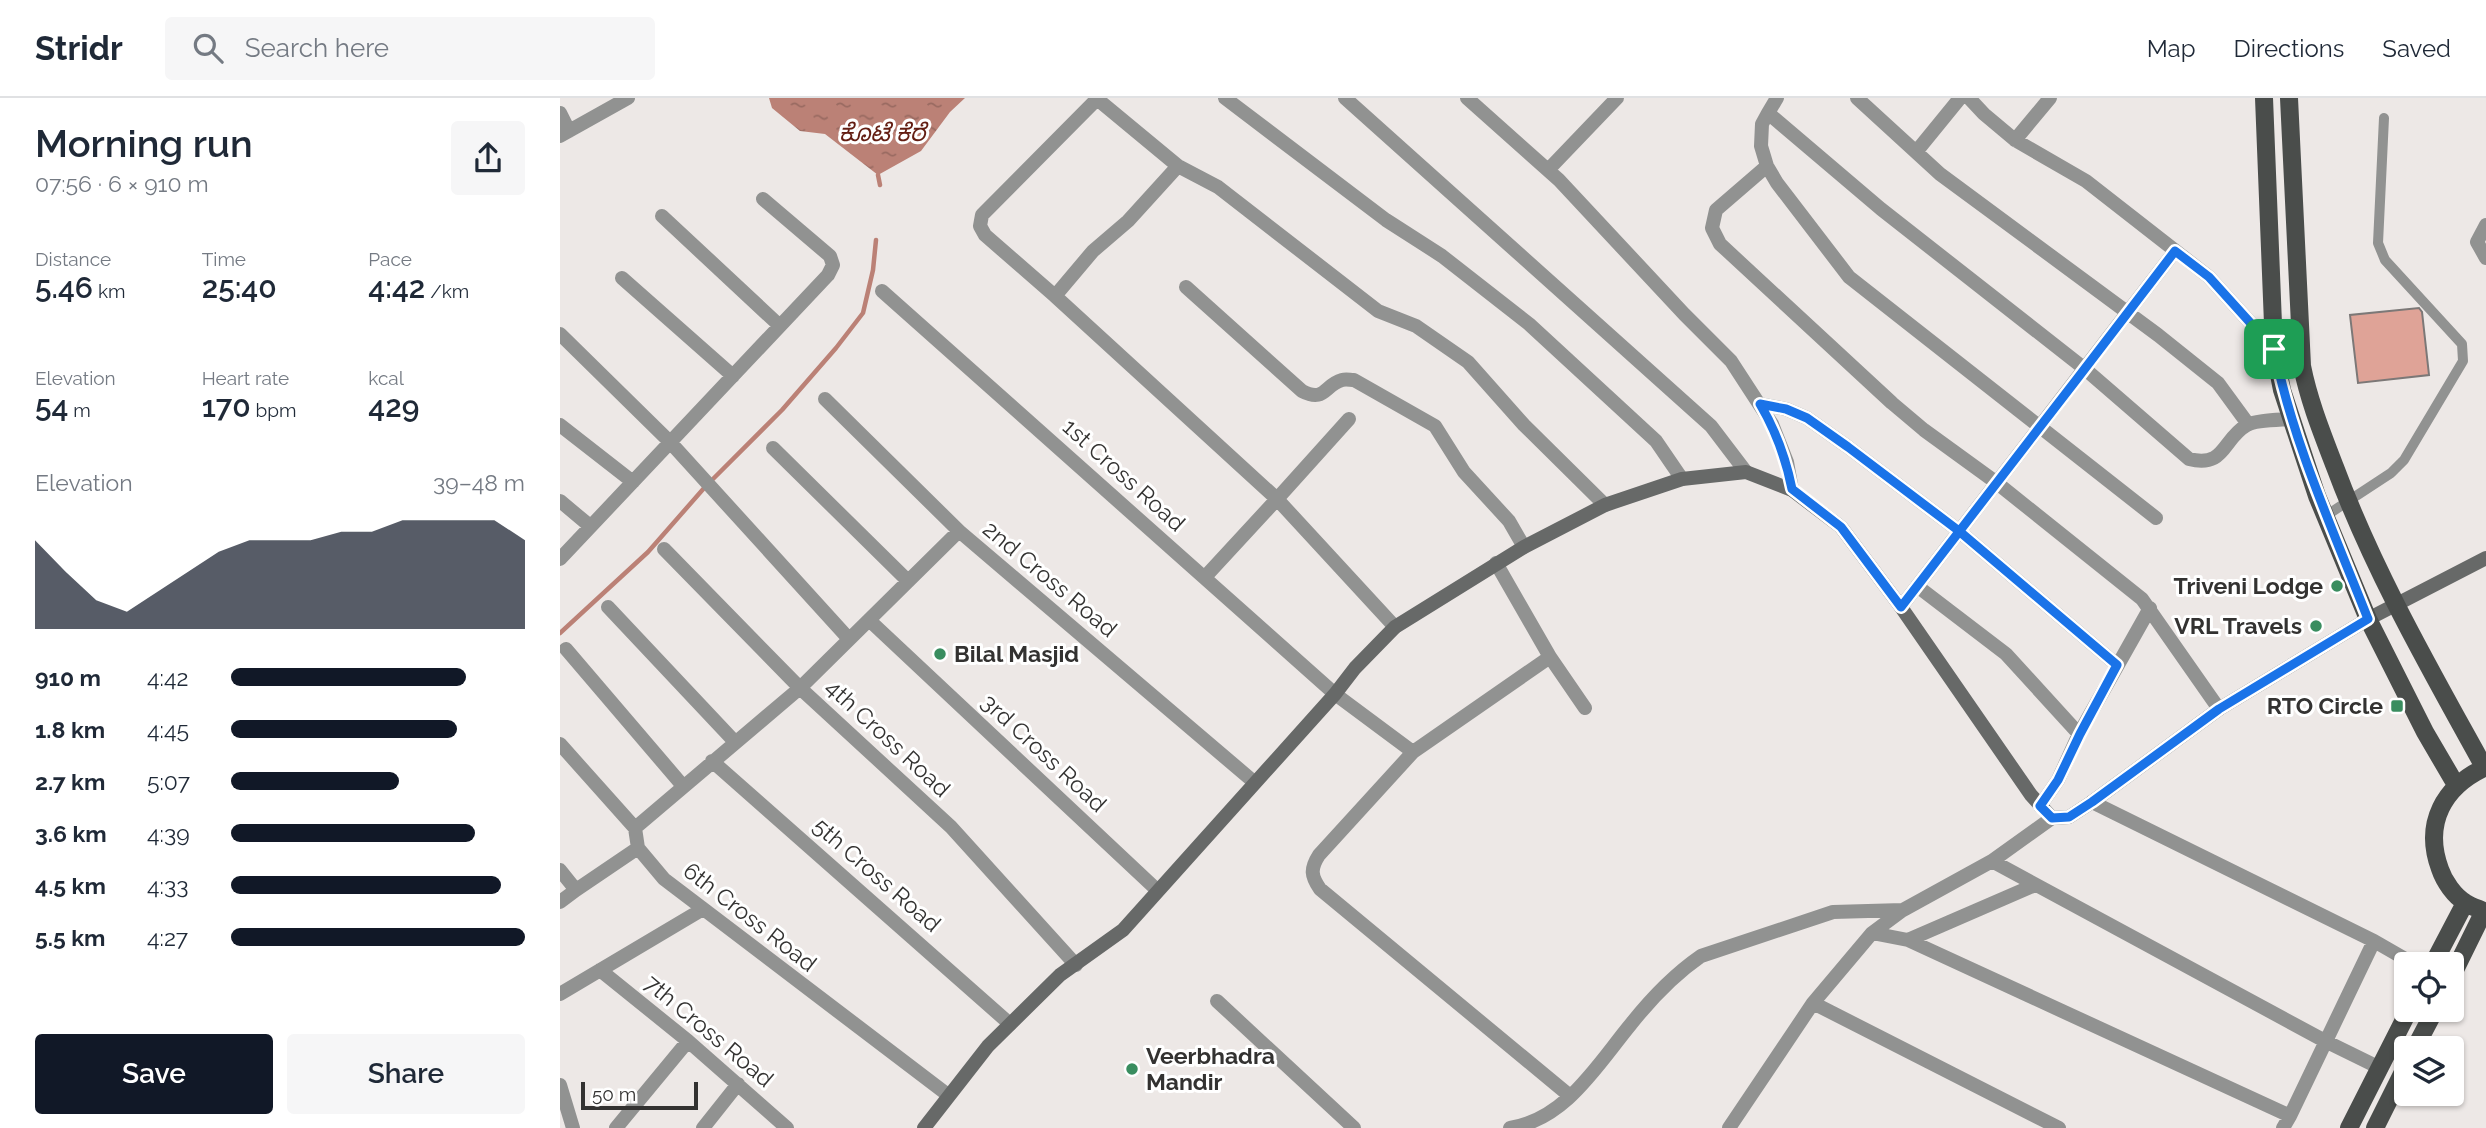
<!DOCTYPE html>
<html lang="en">
<head>
<meta charset="utf-8">
<style>
	:root { --surface:#fff; --page:#f6f6f7; --text:#1f2937; --muted:#747a83; --line:#e0e1e3; --accent:#111827 }
	body { margin:0; font-family:Raleway,"Noto Sans Kannada",sans-serif; background:var(--page); color:var(--text); height:100vh; display:flex; flex-direction:column; font-size:26px; white-space:nowrap }
	* { box-sizing:border-box; margin:0 }
	p { font-size:23px; color:var(--muted) }
	.icon { flex:none; width:38px; height:38px; fill:none; stroke:currentColor; stroke-width:2; stroke-linecap:round; stroke-linejoin:round }
	.map { position:relative; flex:1; overflow:hidden }
	.sheet { display:flex; flex-direction:column; background:var(--surface); width:560px }
	.sheet>* { flex:none }
	.fabs { position:absolute; left:1834px; top:854px; display:grid; gap:14px }
	.fabs a { display:grid; place-items:center; width:70px; height:70px; border-radius:7px; background:var(--surface); box-shadow:0 2px 5px #0004; font-size:35px }
	.scale { position:absolute; left:21px; bottom:18px; width:117px; box-sizing:border-box; padding-left:7px; border:4px solid #333231; border-top:0; font-size:19px; line-height:24px; white-space:nowrap; color:#333231; -webkit-text-stroke:5px #fff; paint-order:stroke }
	.pin { position:absolute; display:grid; place-items:center; width:60px; height:60px; color:#fff; margin:-30px; border-radius:14px; box-shadow:0 4px 10px #0006 }
	.round { display:grid; place-items:center; flex:none; width:74px; height:74px; border-radius:7px; background:var(--page) }
	.overview { display:flex; align-items:center; justify-content:space-between; height:119px; padding:0 35px }
	h1 { font-size:38px; font-weight:600; line-height:52px }
	.metrics { display:grid; grid-template-columns:repeat(3,1fr); gap:10px; height:119px; padding:7px 35px }
	.metrics div { display:grid; align-content:center }
	.metrics b { font-size:30px; font-weight:600 }
	.metrics small { font-size:19px; font-weight:400 }
	.metrics p { font-size:19px }
	.chart { height:196px; padding:14px 35px }
	.chart p { display:flex; justify-content:space-between }
	.chart svg { width:100%; height:126px; margin-top:7px; fill:var(--accent); opacity:.7 }
	.action { display:flex; gap:14px; margin-top:auto; padding:14px 35px }
	.action a { flex:1; height:80px; border-radius:7px; background:var(--accent); color:#fff; font-size:28px; font-weight:600; line-height:80px; text-align:center }
	.action a+a { background:var(--page); color:var(--text) }
	ul { padding:0 35px; list-style:none; font-size:23px }
	li { display:grid; grid-template-columns:112px 84px 1fr; align-items:center; height:52px }
	li i { height:18px; border-radius:9px; background:var(--accent) }
	header { display:flex; align-items:center; gap:42px; box-sizing:border-box; height:98px; padding:0 35px; background:var(--surface); border-bottom:2px solid var(--line) }
	header strong { font-size:33px }
	nav { display:flex; gap:38px; margin-inline-start:auto; font-size:24px }
	.search { width:490px; height:63px; background:var(--page); display:flex; align-items:center; gap:18px; box-sizing:border-box; padding:0 24px; border-radius:7px; color:var(--muted); font-size:26px }
	main { display:flex; flex:1; min-height:0 }
	.map>svg:first-child { display:block }
	.water { fill:url(#water-ripples) }
	.lines { fill:none; stroke-linecap:round; stroke-linejoin:round }
	.stream { stroke:#bb8176; stroke-width:4.5 }
	.building { fill:#dfa397; stroke:#7c7877; stroke-width:2 }
	.lane { stroke:#919291; stroke-width:10 }
	.street { stroke:#919291; stroke-width:14 }
	.secondary { stroke:#676968; stroke-width:14 }
	.primary { stroke:#4a4d4b; stroke-width:18 }
	.route-casing { stroke:#fff; stroke-width:14 }
	.route { stroke:#1a73e8; stroke-width:9 }
	.poi-dot { fill:#398d5f; stroke:#fff; stroke-width:2.5 }
	.labels { text-anchor:middle; stroke-width:6; stroke-linejoin:round; paint-order:stroke }
	.street-label { font-size:23px; fill:#333231; stroke:#fff }
	.poi-label { font-size:23px; font-weight:bold; fill:#333231; stroke:#fff; text-anchor:end }
	.water-label { font-size:24px; font-style:italic; fill:#631d12; stroke:#fff }
</style>
</head>
<body>
<header>
<strong>Stridr</strong>
<div class="search"><svg class="icon" aria-label="search" viewBox="0 0 24 24"><circle cx="10" cy="10" r="6"/><path d="M15 15l6 6"/></svg>Search here</div>
<nav><a>Map</a><a>Directions</a><a>Saved</a></nav>
</header>
<main>
<section class="sheet">
<div class="overview"><div><h1>Morning run</h1><p>07:56 · 6 × 910 m</p></div><a class="round"><svg class="icon" aria-label="share" viewBox="0 0 24 24"><path d="M12 15V3M7 8l5-5 5 5M5 13v7h14v-7"/></svg></a></div>
<div class="metrics">
<div><p>Distance</p><b>5.46<small> km</small></b></div>
<div><p>Time</p><b>25:40</b></div>
<div><p>Pace</p><b>4:42<small> /km</small></b></div>
</div>
<div class="metrics">
<div><p>Elevation</p><b>54<small> m</small></b></div>
<div><p>Heart rate</p><b>170<small> bpm</small></b></div>
<div><p>kcal</p><b>429</b></div>
</div>
<div class="chart"><p><span>Elevation</span>39–48 m</p>
<svg viewBox="0 0 160 44" preserveAspectRatio="none"><path d="M0 44V13L10 24L20 34L30 38L40 31L50 24L60 17L70 13L80 13L90 13L100 10L110 10L120 6L130 6L140 6L150 6L160 13V44z"/></svg>
</div>
<ul>
<li><b>910 m</b>4:42<i style="width:80%"></i></li>
<li><b>1.8 km</b>4:45<i style="width:77%"></i></li>
<li><b>2.7 km</b>5:07<i style="width:57%"></i></li>
<li><b>3.6 km</b>4:39<i style="width:83%"></i></li>
<li><b>4.5 km</b>4:33<i style="width:92%"></i></li>
<li><b>5.5 km</b>4:27<i style="width:100%"></i></li>
</ul>
<div class="action"><a>Save</a><a>Share</a></div>
</section>
<div class="map">
<svg width="1926" height="1030" viewBox="0 0 1926 1030">
	<defs>
		<pattern id="water-ripples" width="26" height="14" patternUnits="userSpaceOnUse" patternTransform="scale(1.75)"><rect width="26" height="14" fill="#bb8176"/><path d="M2 4q2-2 4 0t4 0M15 11q2-2 4 0t4 0" fill="none" stroke="#996a61"/></pattern>
	</defs>
	<rect width="100%" height="100%" fill="#ede8e6"/>
	<path class="water" d="M 209,0 L 405,0 L 390,14 L 361,53 L 318,77 L 265,36 L 240,33 L 212,10 Z"/>
	<g class="lines">
		<path class="stream" d="M 318,77 L 320,87
			M 153,381 L 222,312 L 276,250 L 303,215 L 313,172 L 316,142
			M 0,535 L 88,454 L 145,389"/>
	</g>
	<path class="building" d="M 1859,210 L 1862,214 L 1869,277 L 1798,285 L 1790,217 Z"/>
	<g class="lines">
		<path class="lane" d="M 1767,417 L 1831,375 L 1844,362 L 1903,263 L 1902,246 L 1825,162 L 1818,145 L 1824,20"/>
		<path class="street" d="M 536,0 L 618,68 L 658,89 L 818,213 L 856,228 L 908,264 L 964,327 L 1045,407
			M 665,0 L 826,122 L 882,158 L 969,226 L 1096,343 L 1122,381
			M 785,0 L 1151,328 L 1186,374
			M 907,0 L 999,82 L 1124,216 L 1171,263 L 1212,326 L 1227,364 L 1232,392
			M 1217,0 L 1208,15 L 1321,111 L 1525,271 L 1629,361 C 1666,370 1662,341 1687,327 C 1695,322 1721,322 1732,321
			M 1297,0 L 1380,76 L 1598,237 L 1658,285 L 1688,326
			M 1409,0 L 1424,16 L 1455,42 L 1526,83 L 1649,179 L 1714,251
			M 0,15 L 9,33
			M 1208,15 L 1202,26 L 1201,48 L 1207,68 L 1217,85 L 1289,179 L 1596,420
			M 0,38 L 68,0
			M 1455,42 L 1490,0
			M 1356,54 L 1400,0
			M 618,68 L 568,123 L 533,153 L 495,198 L 717,401 L 789,321
			M 1207,68 L 1156,112 L 1152,130 L 1160,146 L 1332,305 L 1364,332 L 1437,385 L 1582,501 L 1659,611
			M 988,72 L 1057,0
			M 102,118 L 220,228
			M 1926,127 L 1917,144 L 1926,160
			M 62,180 L 173,278
			M 626,189 L 742,293 C 765,305 764,287 782,282 C 786,281 790,282 794,282 L 875,328 L 904,374 L 949,423 L 964,449
			M 322,193 L 775,596 L 853,654
			M 495,198 L 425,137 L 420,128 L 422,117 L 537,1
			M 0,236 L 110,344 L 289,541
			M 265,301 L 399,433 L 694,684
			M 1200,306 L 1226,311 L 1247,320 L 1288,349 L 1399,433 L 1557,567
			M 0,327 L 73,384
			M 213,350 L 348,483
			M 0,403 L 30,428
			M 104,451 L 240,590 L 391,729 L 516,867
			M 0,461 L 268,177 L 273,167 L 270,158 L 203,101
			M 936,465 L 990,559 L 1025,610
			M 645,479 L 717,401 L 835,529
			M 1357,488 L 1446,556 L 1519,636
			M 48,509 L 175,644
			M 1341,509 L 1615,153
			M 309,522 L 597,792
			M 6,551 L 123,688
			M 990,559 L 853,654 L 759,757 C 750,771 751,778 760,791 L 1010,998
			M 0,646 L 75,730 L 78,750 L 104,781 L 388,997
			M 152,663 L 450,926
			M 1532,704 L 1814,843 L 1854,866
			M 1480,708 L 1498,682 L 1519,636 L 1590,510
			M 75,730 L 240,590 L 399,433
			M 1432,763 L 1765,943 L 1818,969
			M 0,772 L 16,792 L 0,804
			M 16,792 L 78,750
			M 1312,835 L 1348,842 L 1730,1018 L 1723,1030
			M 1348,842 L 1475,787
			M 40,872 L 128,943 L 227,1030
			M 0,896 L 143,811
			M 657,903 L 794,1030
			M 1253,905 L 1499,1030
			M 0,987 L 13,1030
			M 1730,1018 L 1814,843
			M 56,1030 L 128,943
			M 143,1030 L 178,986
			M 950,1030 C 1006,1021 1037,967 1071,926 C 1090,902 1115,876 1141,858 L 1273,814 L 1343,812
			M 1169,1030 L 1253,905 L 1312,835 L 1343,812 L 1432,763 L 1492,720"/>
		<path class="secondary" d="M 364,1030 L 428,948 L 500,877 L 563,832 L 775,596 L 795,570 L 835,529 L 964,449 L 1045,407 L 1122,381 L 1186,374 L 1232,392 L 1281,429 L 1341,509 L 1471,697 L 1492,720 L 1509,719 L 1532,704 L 1659,611 L 1808,521 L 1926,460"/>
		<path class="primary" d="M 1704,0 L 1714,251 L 1722,292 L 1757,398 L 1808,521 L 1865,634 L 1896,687
			M 1729,0 L 1742,268 C 1749,303 1762,335 1775,369 C 1814,474 1870,571 1924,669
			M 1926,669 C 1884,688 1863,725 1880,771 C 1884,783 1894,798 1906,805 C 1912,809 1920,811 1926,814
			M 1873,866 L 1905,805
			M 1892,878 L 1924,813
			M 1855,950 L 1875,912
			M 1789,1030 L 1849,912
			M 1815,1030 L 1846,968"/>
	</g>
	<g class="lines">
		<g class="route-casing">
			<path id="route" d="M 1714,251 L 1649,179 L 1615,153 C 1524,272 1433,390 1341,509 L 1281,429 L 1232,391 C 1226,361 1216,333 1200,306 L 1226,311 L 1247,320 L 1288,349 L 1399,433 L 1557,567 L 1520,636 L 1498,682 L 1480,708 L 1492,720 L 1509,719 L 1532,704 L 1659,611 L 1808,521 C 1773,432 1733,345 1714,251"/>
		</g>
		<use href="#route" class="route"/>
	</g>
	<g class="poi-dot">
		<circle cx="1777" cy="488" r="7"/>
		<circle cx="1756" cy="528" r="7"/>
		<circle cx="380" cy="556" r="7"/>
		<rect x="1830" y="601" width="14" height="14" rx="3.5"/>
		<circle cx="572" cy="971" r="7"/>
	</g>
	<g class="labels">
		<g class="street-label">
			<text transform="translate(564 377) rotate(42)" y="8">1st Cross Road</text>
			<text transform="translate(490 481) rotate(40)" y="8">2nd Cross Road</text>
			<text transform="translate(328 640) rotate(43)" y="8">4th Cross Road</text>
			<text transform="translate(484 655) rotate(43)" y="8">3rd Cross Road</text>
			<text transform="translate(317 777) rotate(41)" y="8">5th Cross Road</text>
			<text transform="translate(190 819) rotate(38)" y="8">6th Cross Road</text>
			<text transform="translate(149 933) rotate(40)" y="8">7th Cross Road</text>
		</g>
		<g class="poi-label">
			<text x="1763" y="496">Triveni Lodge</text>
			<text x="1742" y="536">VRL Travels</text>
			<text x="394" y="564" text-anchor="start">Bilal Masjid</text>
			<text x="1823" y="616">RTO Circle</text>
			<text x="586" y="966" text-anchor="start">Veerbhadra<tspan x="586" dy="26">Mandir</tspan></text>
		</g>
		<g class="water-label">
			<text x="322" y="43">ಕೊಟೆ ಕೆರೆ</text>
		</g>
	</g>
</svg>
<div class="fabs">
<a><svg class="icon" aria-label="locate" viewBox="0 0 24 24"><circle cx="12" cy="12" r="6"/><path d="M12 2v4M12 18v4M2 12h4M18 12h4"/></svg></a>
<a><svg class="icon" aria-label="layers" viewBox="0 0 24 24"><path d="M12 4l9 5-9 5-9-5zM3 14l9 5 9-5"/></svg></a>
</div>
<div class="scale">50 m</div>
<div class="pin" style="left:1714px;top:251px;background:#1e9e55"><svg class="icon" aria-label="arrive" viewBox="0 0 24 24"><path d="M6 21V4h12l-3 4 3 4H6"/></svg></div>
</div>
</main>
</body>
</html>
